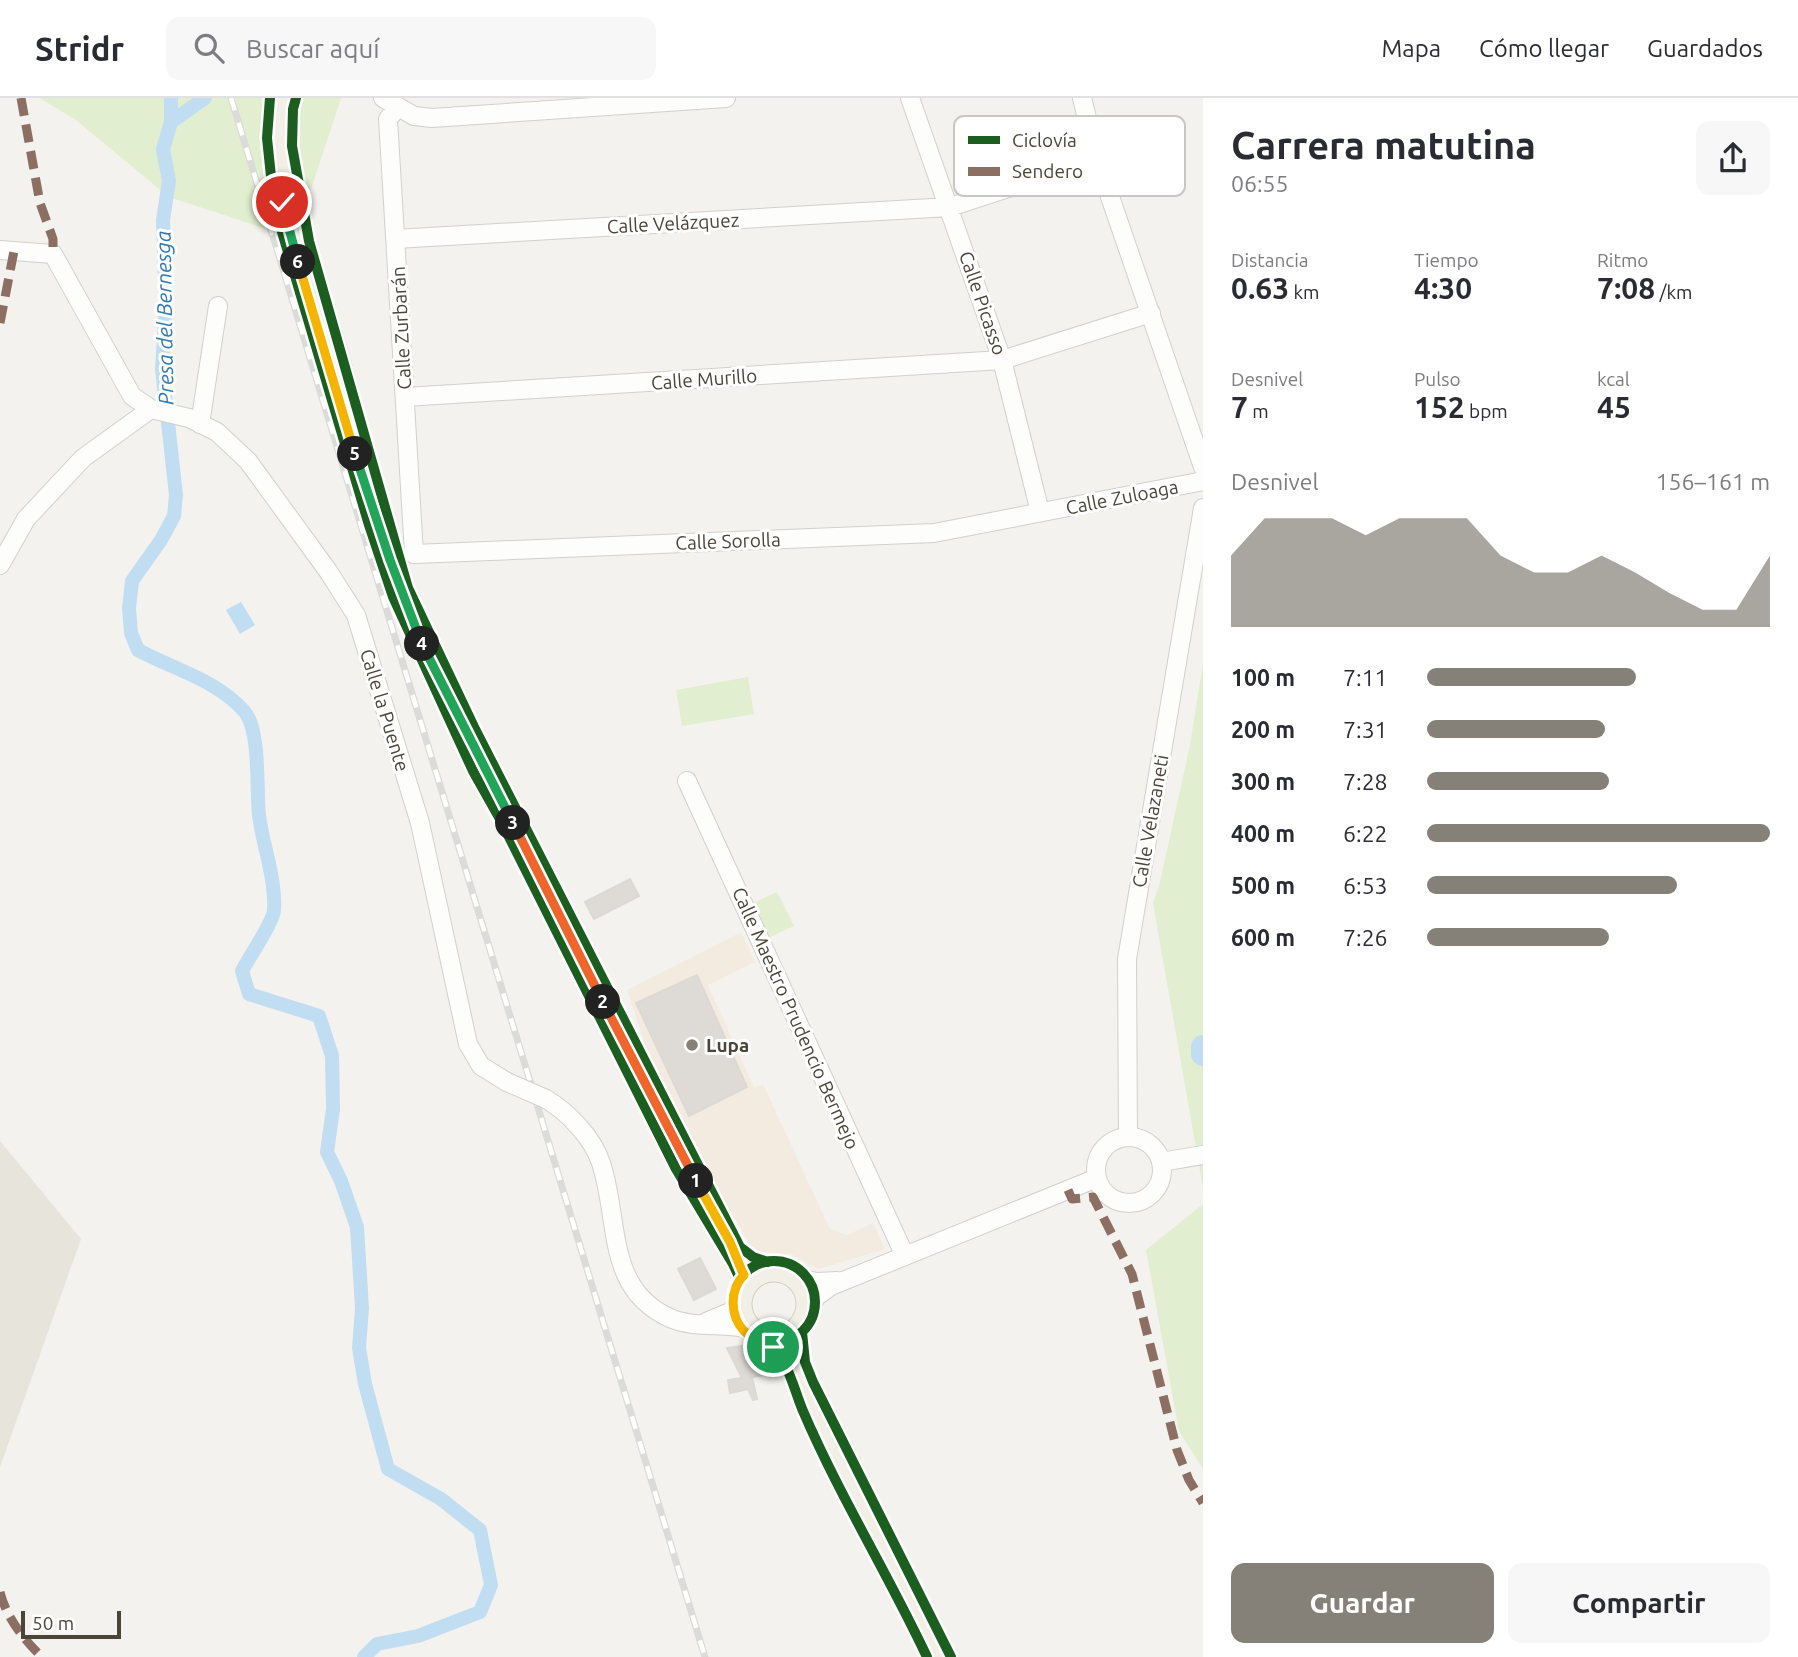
<!DOCTYPE html>
<html lang="es">
<head>
<meta charset="utf-8">
<style>
	:root { --surface:#fff; --page:#f7f7f7; --text:#2b2b33; --muted:#7c7c81; --line:#e1e1e2; --accent:#868178 }
	body { margin:0; font-family:Ubuntu,sans-serif; background:var(--page); color:var(--text); height:100vh; display:flex; flex-direction:column; font-size:26px; white-space:nowrap }
	* { box-sizing:border-box; margin:0 }
	p { font-size:23px; color:var(--muted) }
	.icon { flex:none; width:38px; height:38px; fill:none; stroke:currentColor; stroke-width:2; stroke-linecap:round; stroke-linejoin:round }
	.map { position:relative; flex:1; overflow:hidden }
	.panel { display:flex; flex-direction:column; background:var(--surface); width:595px }
	.panel>* { flex:none }
	.scale { position:absolute; left:21px; bottom:18px; width:100px; box-sizing:border-box; padding-left:7px; border:4px solid #4b4439; border-top:0; font-size:19px; line-height:24px; white-space:nowrap; color:#4b4439; -webkit-text-stroke:5px #fff; paint-order:stroke }
	.pin { position:absolute; display:grid; place-items:center; width:60px; height:60px; color:#fff; margin:-30px; border:4px solid #fff; border-radius:50%; box-shadow:0 2px 7px #0007 }
	.km { position:absolute; width:35px; height:35px; margin:-18px; border-radius:50%; background:#222; color:#fff; font-size:19px; line-height:35px; text-align:center }
	.round { display:grid; place-items:center; flex:none; width:74px; height:74px; border-radius:14px; background:var(--page) }
	.overview { display:flex; align-items:center; justify-content:space-between; height:119px; padding:0 28px }
	h1 { font-size:38px; font-weight:700; line-height:52px }
	.stats { display:grid; grid-template-columns:repeat(3,1fr); gap:10px; height:119px; padding:7px 28px }
	.stats div { display:grid; align-content:center }
	.stats b { font-size:30px; font-weight:700 }
	.stats small { font-size:19px; font-weight:400 }
	.stats p { font-size:19px }
	.chart { height:196px; padding:14px 28px }
	.chart p { display:flex; justify-content:space-between }
	.chart svg { width:100%; height:126px; margin-top:7px; fill:var(--accent); opacity:.7 }
	.button { display:flex; gap:14px; margin-top:auto; padding:14px 28px }
	.button a { flex:1; height:80px; border-radius:14px; background:var(--accent); color:#fff; font-size:28px; font-weight:700; line-height:80px; text-align:center }
	.button a+a { background:var(--page); color:var(--text) }
	ul { padding:0 28px; list-style:none; font-size:23px }
	li { display:grid; grid-template-columns:112px 84px 1fr; align-items:center; height:52px }
	li i { height:18px; border-radius:9px; background:var(--accent) }
	header { display:flex; align-items:center; gap:42px; box-sizing:border-box; height:98px; padding:0 35px; background:var(--surface); border-bottom:2px solid var(--line) }
	header strong { font-size:33px }
	nav { display:flex; gap:38px; margin-inline-start:auto; font-size:24px }
	.search { width:490px; height:63px; background:var(--page); display:flex; align-items:center; gap:18px; box-sizing:border-box; padding:0 24px; border-radius:14px; color:var(--muted); font-size:26px }
	main { display:flex; flex:1; min-height:0 }
	.map>svg:first-child { display:block }
	.residential { fill:#e7e4dc }
	.commercial { fill:#f3ebdf }
	.green { fill:#e1eecf }
	.water { fill:#c0ddf1 }
	.lines { fill:none; stroke-linecap:round; stroke-linejoin:round }
	.canal { stroke:#c0ddf1; stroke-width:14 }
	.river { stroke:#c0ddf1; stroke-width:24 }
	.building { fill:#dedbd6; stroke:#dcd9d4; stroke-width:2 }
	.minor-casing { stroke:#d2d0cb; stroke-width:20 }
	.major-casing { stroke:#d6cebb; stroke-width:25 }
	.minor { stroke:#fdfdfc; stroke-width:18 }
	.major { stroke:#f2efe6; stroke-width:23 }
	.rail-casing { stroke:#dbdbda; stroke-width:7 }
	.rail { stroke:#fff; stroke-width:4.5; stroke-dasharray:13; stroke-linecap:butt }
	.minor-bridge-casing { stroke:#d2d0cb; stroke-width:20; stroke-linecap:butt }
	.minor-bridge { stroke:#fdfdfc; stroke-width:18 }
	.quiet { stroke:#8d6e63; stroke-width:9; stroke-dasharray:18 9; stroke-linecap:butt }
	.cycleway-casing { stroke:#fff; stroke-width:15 }
	.cycleway { stroke:#1b5e20; stroke-width:10 }
	.split-1-casing { stroke:#fff; stroke-width:14 }
	.split-2-casing { stroke:#fff; stroke-width:14 }
	.split-3-casing { stroke:#fff; stroke-width:14 }
	.split-4-casing { stroke:#fff; stroke-width:14 }
	.split-5-casing { stroke:#fff; stroke-width:14 }
	.split-6-casing { stroke:#fff; stroke-width:14 }
	.split-7-casing { stroke:#fff; stroke-width:14 }
	.split-1 { stroke:#f5b400; stroke-width:9 }
	.split-2 { stroke:#f0652b; stroke-width:9 }
	.split-3 { stroke:#f0652b; stroke-width:9 }
	.split-4 { stroke:#22a559; stroke-width:9 }
	.split-5 { stroke:#22a559; stroke-width:9 }
	.split-6 { stroke:#f5b400; stroke-width:9 }
	.split-7 { stroke:#22a559; stroke-width:9 }
	.poi-dot { fill:#868178; stroke:#fff; stroke-width:2.5 }
	.labels { text-anchor:middle; stroke-width:6; stroke-linejoin:round; paint-order:stroke }
	.street-label { font-size:19px; fill:#4b4439; stroke:#fff }
	.poi-label { font-size:19px; font-weight:bold; fill:#4b4439; stroke:#fff; text-anchor:start }
	.water-label { font-size:21px; font-style:italic; fill:#2e7ab2; stroke:#fff }
	.key { fill:#fff; stroke:#c9c7c4; stroke-width:2 }
	.key-label { font-size:19px; fill:#4b4439 }
</style>
</head>
<body>
<header>
<strong>Stridr</strong>
<div class="search"><svg class="icon" aria-label="search" viewBox="0 0 24 24"><circle cx="10" cy="10" r="6"/><path d="M15 15l6 6"/></svg>Buscar aquí</div>
<nav><a>Mapa</a><a>Cómo llegar</a><a>Guardados</a></nav>
</header>
<main>
<div class="map">
<svg width="1203" height="1559" viewBox="0 0 1203 1559">
	<rect width="100%" height="100%" fill="#f4f2ee"/>
	<path class="residential" d="M 0,1043 L 81,1141 L 0,1369 Z"/>
	<path class="commercial" d="M 741,834 L 755,864 L 708,887 L 754,989 L 763,986 L 830,1131 L 847,1137 L 873,1125 L 885,1151 L 819,1171 L 791,1156 L 762,1154 L 751,1148 L 727,1108 L 646,950 L 627,892 Z"/>
	<path class="green" d="M 40,0 L 341,0 L 301,121 L 297,141 L 169,99 L 77,23 Z
		M 1203,565 L 1203,1090 L 1153,805 L 1160,784 L 1190,647 Z
		M 748,579 L 754,616 L 682,628 L 676,592 Z
		M 777,794 L 794,828 L 768,840 L 751,806 Z
		M 1203,1106 L 1203,1371 L 1179,1333 L 1146,1152 Z"/>
	<path class="water" d="M 241,504 L 255,527 L 240,536 L 226,512 Z"/>
	<g class="lines">
		<path class="canal" d="M 171,0 L 171,24 L 163,51 L 169,83 L 163,122 L 166,209 L 162,271 L 176,397 L 174,418 L 161,442 L 132,483 L 129,510 L 131,535 L 138,552 C 173,571 217,582 244,613 C 261,632 256,692 259,717 C 263,749 276,780 274,812 C 273,825 249,859 242,873 L 249,896 L 319,918 L 332,958 L 333,1011 L 327,1054 L 341,1083 L 357,1129 L 362,1210 L 359,1250 L 365,1286 L 388,1371 L 441,1401 L 480,1432 L 491,1487 L 480,1514 L 418,1538 L 377,1546 L 364,1559
			M 171,24 L 205,0"/>
		<path class="river" d="M 1203,949 L 1203,956"/>
	</g>
	<path class="building" d="M 630,781 L 639,798 L 594,821 L 585,804 Z
		M 697,877 L 747,989 L 689,1018 L 636,905 Z
		M 700,1160 L 716,1191 L 694,1202 L 678,1171 Z
		M 748,1247 L 764,1277 L 752,1279 L 757,1301 L 753,1302 L 748,1291 L 730,1295 L 728,1282 L 742,1280 L 727,1250 Z"/>
	<g class="lines">
		<g class="minor-casing">
			<path id="minor" d="M 383,0 L 414,18 L 432,20 L 726,0
				M 910,0 L 1002,262 L 1040,414
				M 1082,0 L 1097,61 L 1203,369
				M 398,9 L 388,21 L 414,456 L 934,435 L 1203,383
				M 290,79 C 307,165 341,247 358,333
				M 395,141 L 950,109 L 1097,61
				M 0,152 L 53,156 L 132,298 L 151,311 L 189,320 L 217,334 L 248,363 L 328,473 L 356,517 L 420,725 L 468,946 L 481,968 L 507,984
				M 405,299 L 1002,262 L 1151,215
				M 200,326 L 218,208
				M 0,467 L 26,421 L 83,360 L 151,311
				M 687,683 L 905,1158
				M 546,1001 C 568,1014 593,1040 601,1065 C 620,1122 605,1191 670,1220 C 695,1231 725,1224 750,1231
				M 1128,1039 L 1127,861 L 1203,410
				M1096 1072a33 33 0 1 1 66 0a33 33 0 1 1-66 0Z
				M 1161,1064 L 1203,1057
				M 797,1180 L 817,1184 L 837,1183
				M 808,1212 L 817,1198 L 831,1188 L 1097,1080
				M 706,1224 L 730,1214 L 739,1204"/>
		</g>
		<g class="major-casing">
			<path id="major" d="M 279,0 C 267,97 306,193 334,285 C 362,377 389,469 427,557 L 699,1089 L 731,1144 L 746,1186
				M740 1206a34 34 0 1 1 68 0a34 34 0 1 1-68 0Z
				M 768,1240 L 778,1245 L 797,1267 L 815,1314 L 938,1559"/>
		</g>
		<use href="#minor" class="minor"/>
		<use href="#major" class="major"/>
		<g class="rail-casing">
			<path id="rail" d="M 231,0 L 705,1559"/>
		</g>
		<use href="#rail" class="rail"/>
		<g class="minor-bridge-casing">
			<path id="minor-bridge" d="M 507,984 L 546,1001"/>
		</g>
		<use href="#minor-bridge" class="minor-bridge"/>
		<path class="quiet" d="M 21,0 L 40,105 L 53,141 L 53,156
			M 0,225 L 14,153
			M 1068,1092 L 1072,1101 L 1093,1099 L 1132,1176 L 1177,1352 L 1189,1382 L 1203,1405
			M 0,1494 C 6,1519 24,1542 42,1559"/>
		<g class="cycleway-casing">
			<path id="cycleway" d="M 270,0 L 267,40 L 274,107 L 369,427 L 393,499 L 473,673 L 500,721 L 676,1071 L 733,1166 L 740,1181
				M 296,0 L 293,11 L 292,48 L 309,143 L 408,490 L 474,629 L 740,1149 L 753,1159 L 768,1164
				M733 1204a41 41 0 1 1 82 0a41 41 0 1 1-82 0Z
				M 802,1234 L 805,1264 L 813,1284 L 951,1559
				M 764,1244 C 788,1257 793,1290 803,1313 C 839,1397 888,1476 927,1559"/>
		</g>
		<use href="#cycleway" class="cycleway"/>
	</g>
	<g class="lines">
		<g class="split-1-casing">
			<path id="split-1" d="M 696,1083 L 730,1144 L 742,1173 L 744,1177 C 729,1192 730,1218 744,1233 C 752,1240 763,1244 773,1249"/>
		</g>
		<g class="split-2-casing">
			<path id="split-2" d="M 603,904 L 696,1083"/>
		</g>
		<g class="split-3-casing">
			<path id="split-3" d="M 513,725 L 603,904"/>
		</g>
		<g class="split-4-casing">
			<path id="split-4" d="M 422,546 L 513,725"/>
		</g>
		<g class="split-5-casing">
			<path id="split-5" d="M 355,356 L 390,462 L 422,546"/>
		</g>
		<g class="split-6-casing">
			<path id="split-6" d="M 298,164 L 355,356"/>
		</g>
		<g class="split-7-casing">
			<path id="split-7" d="M 282,104 L 298,164"/>
		</g>
		<use href="#split-1" class="split-1"/>
		<use href="#split-2" class="split-2"/>
		<use href="#split-3" class="split-3"/>
		<use href="#split-4" class="split-4"/>
		<use href="#split-5" class="split-5"/>
		<use href="#split-6" class="split-6"/>
		<use href="#split-7" class="split-7"/>
	</g>
	<circle class="poi-dot" cx="692" cy="947" r="7"/>
	<g class="labels">
		<g class="street-label">
			<text transform="translate(673 125) rotate(-3)" y="7">Calle Velázquez</text>
			<text transform="translate(983 205) rotate(71)" y="7">Calle Picasso</text>
			<text transform="translate(401 230) rotate(-93)" y="7">Calle Zurbarán</text>
			<text transform="translate(704 281) rotate(-4)" y="7">Calle Murillo</text>
			<text transform="translate(1122 399) rotate(-11)" y="7">Calle Zuloaga</text>
			<text transform="translate(728 443) rotate(-2)" y="7">Calle Sorolla</text>
			<text transform="translate(385 612) rotate(73)" y="7">Calle la Puente</text>
			<text transform="translate(1150 723) rotate(-80)" y="7">Calle Velazaneti</text>
			<text transform="translate(796 920) rotate(66)" y="7">Calle Maestro Prudencio Bermejo</text>
		</g>
		<g class="poi-label">
			<text x="706" y="954">Lupa</text>
		</g>
		<g class="water-label">
			<text transform="translate(165 220) rotate(-91)" y="7">Presa del Bernesga</text>
		</g>
	</g>
	<rect x="954" y="18" width="231" height="80" rx="10" class="key"/>
	<rect x="968" y="38" width="32" height="8" fill="#1b5e20"/>
	<rect x="968" y="69" width="32" height="9" fill="#8d6e63"/>
	<g class="key-label">
		<text x="1012" y="49">Ciclovía</text>
		<text x="1012" y="80">Sendero</text>
	</g>
</svg>
<div class="scale">50 m</div>
<div class="pin" style="left:773px;top:1249px;background:#1e9e55"><svg class="icon" aria-label="arrive" viewBox="0 0 24 24"><path d="M6 21V4h12l-3 4 3 4H6"/></svg></div>
<div class="pin" style="left:282px;top:104px;background:#d93025"><svg class="icon" aria-label="check" viewBox="0 0 24 24"><path d="M5 12l5 5 9-10"/></svg></div>
<b class="km" style="left:696px;top:1083px">1</b>
<b class="km" style="left:603px;top:904px">2</b>
<b class="km" style="left:513px;top:725px">3</b>
<b class="km" style="left:422px;top:546px">4</b>
<b class="km" style="left:355px;top:356px">5</b>
<b class="km" style="left:298px;top:164px">6</b>
</div>
<section class="panel">
<div class="overview"><div><h1>Carrera matutina</h1><p>06:55</p></div><a class="round"><svg class="icon" aria-label="share" viewBox="0 0 24 24"><path d="M12 15V3M7 8l5-5 5 5M5 13v7h14v-7"/></svg></a></div>
<div class="stats">
<div><p>Distancia</p><b>0.63<small> km</small></b></div>
<div><p>Tiempo</p><b>4:30</b></div>
<div><p>Ritmo</p><b>7:08<small> /km</small></b></div>
</div>
<div class="stats">
<div><p>Desnivel</p><b>7<small> m</small></b></div>
<div><p>Pulso</p><b>152<small> bpm</small></b></div>
<div><p>kcal</p><b>45</b></div>
</div>
<div class="chart"><p><span>Desnivel</span>156–161 m</p>
<svg viewBox="0 0 160 44" preserveAspectRatio="none"><path d="M0 44V19L10 6L20 6L30 6L40 12L50 6L60 6L70 6L80 19L90 25L100 25L110 19L120 25L130 32L140 38L150 38L160 19V44z"/></svg>
</div>
<ul>
<li><b>100 m</b>7:11<i style="width:61%"></i></li>
<li><b>200 m</b>7:31<i style="width:52%"></i></li>
<li><b>300 m</b>7:28<i style="width:53%"></i></li>
<li><b>400 m</b>6:22<i style="width:100%"></i></li>
<li><b>500 m</b>6:53<i style="width:73%"></i></li>
<li><b>600 m</b>7:26<i style="width:53%"></i></li>
</ul>
<div class="button"><a>Guardar</a><a>Compartir</a></div>
</section>
</main>
</body>
</html>
